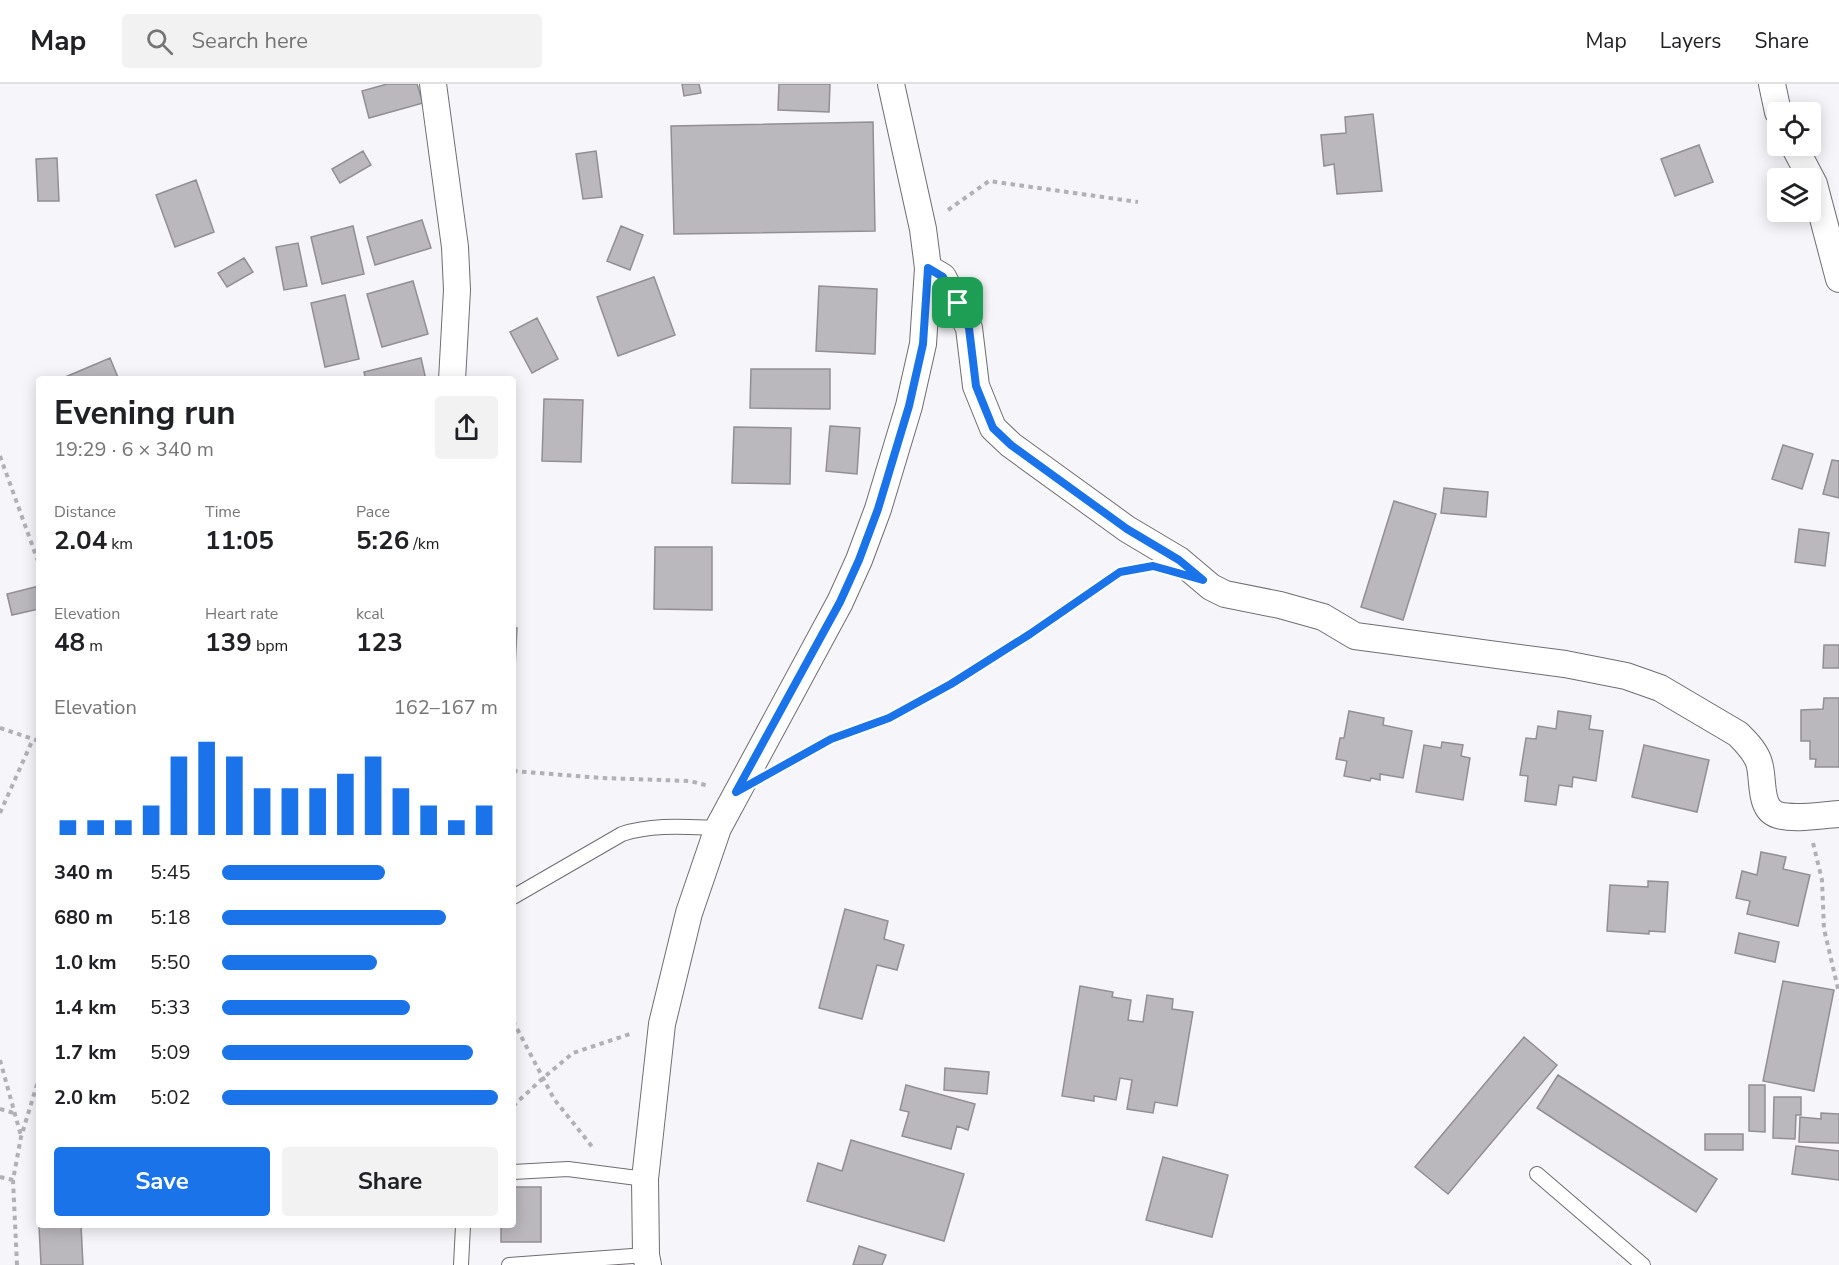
<!DOCTYPE html>
<html lang="en">
<head>
<meta charset="utf-8">
<style>
	:root { --surface:#fff; --page:#f2f2f2; --text:#202124; --muted:#757577; --line:#e0e0e0; --accent:#1a73e8 }
	body { margin:0; font-family:"Nunito Sans",sans-serif; background:var(--page); color:var(--text); height:100vh; display:flex; flex-direction:column; font-size:22px; white-space:nowrap }
	* { box-sizing:border-box; margin:0 }
	p { font-size:20px; color:var(--muted) }
	.icon { flex:none; width:33px; height:33px; fill:none; stroke:currentColor; stroke-width:2; stroke-linecap:round; stroke-linejoin:round }
	.map { position:relative; flex:1; overflow:hidden }
	.side { position:absolute; left:36px; top:292px; width:480px; height:852px; display:flex; flex-direction:column; background:var(--surface); border-radius:6px; box-shadow:0 3px 15px #0003 }
	.side>* { flex:none }
	.buttons { position:absolute; left:1767px; top:18px; display:grid; gap:12px }
	.buttons a { display:grid; place-items:center; width:54px; height:54px; border-radius:6px; background:var(--surface); box-shadow:0 3px 15px #0003; font-size:30px }
	.pin { position:absolute; display:grid; place-items:center; width:51px; height:51px; color:#fff; margin:-26px; border-radius:12px; box-shadow:0 3px 9px #0006 }
	.round { display:grid; place-items:center; flex:none; width:63px; height:63px; border-radius:6px; background:var(--page) }
	.overview { display:flex; align-items:center; justify-content:space-between; height:102px; padding:0 18px }
	h1 { font-size:33px; font-weight:700; line-height:45px }
	.metrics { display:grid; grid-template-columns:repeat(3,1fr); gap:9px; height:102px; padding:6px 18px }
	.metrics div { display:grid; align-content:center }
	.metrics b { font-size:26px; font-weight:700 }
	.metrics small { font-size:16px; font-weight:400 }
	.metrics p { font-size:16px }
	.chart { height:168px; padding:12px 18px }
	.chart p { display:flex; justify-content:space-between }
	.chart svg { width:100%; height:108px; margin-top:6px; stroke:var(--accent); stroke-width:6 }
	.primary-button { display:flex; gap:12px; margin-top:auto; padding:12px 18px }
	.primary-button a { flex:1; height:69px; border-radius:6px; background:var(--accent); color:#fff; font-size:24px; font-weight:700; line-height:69px; text-align:center }
	.primary-button a+a { background:var(--page); color:var(--text) }
	ul { padding:0 18px; list-style:none; font-size:20px }
	li { display:grid; grid-template-columns:96px 72px 1fr; align-items:center; height:45px }
	li i { height:15px; border-radius:8px; background:var(--accent) }
	header { display:flex; align-items:center; gap:36px; box-sizing:border-box; height:84px; padding:0 30px; background:var(--surface); border-bottom:2px solid var(--line) }
	header strong { font-size:28px }
	nav { display:flex; gap:33px; margin-inline-start:auto; font-size:21px }
	.search { width:420px; height:54px; background:var(--page); display:flex; align-items:center; gap:15px; box-sizing:border-box; padding:0 21px; border-radius:6px; color:var(--muted); font-size:22px }
	.map>svg:first-child { display:block }
	.building { fill:#bab8bd; stroke:#918f93; stroke-width:1.5 }
	.lines { fill:none; stroke-linecap:round; stroke-linejoin:round }
	.lane-casing { stroke:#6f6d71; stroke-width:16 }
	.street-casing { stroke:#6f6d71; stroke-width:28 }
	.path { stroke:#b1b0b3; stroke-width:4; stroke-dasharray:4.5 4.5; stroke-linecap:butt }
	.lane { stroke:#fff; stroke-width:14 }
	.street { stroke:#fff; stroke-width:26 }
	.route-casing { stroke:#fff; stroke-width:12 }
	.route { stroke:#1a73e8; stroke-width:8 }
</style>
</head>
<body>
<header>
<strong>Map</strong>
<div class="search"><svg class="icon" aria-label="search" viewBox="0 0 24 24"><circle cx="10" cy="10" r="6"/><path d="M15 15l6 6"/></svg>Search here</div>
<nav><a>Map</a><a>Layers</a><a>Share</a></nav>
</header>
<div class="map">
<svg width="1839" height="1181" viewBox="0 0 1839 1181">
	<rect width="100%" height="100%" fill="#f6f5f9"/>
	<path class="building" d="M 387,0 L 417,0 L 423,19 L 369,34 L 362,7 Z
		M 682,0 L 699,0 L 701,9 L 684,12 Z
		M 779,0 L 830,0 L 829,28 L 778,26 Z
		M 1373,30 L 1382,107 L 1337,110 L 1334,80 L 1324,82 L 1321,51 L 1346,49 L 1345,33 Z
		M 873,38 L 875,147 L 674,150 L 671,42 Z
		M 1699,61 L 1713,98 L 1675,112 L 1661,75 Z
		M 363,67 L 371,81 L 340,99 L 332,85 Z
		M 596,67 L 602,113 L 583,115 L 576,70 Z
		M 57,74 L 59,117 L 38,117 L 36,75 Z
		M 196,96 L 214,148 L 175,163 L 156,111 Z
		M 422,136 L 431,164 L 375,181 L 367,153 Z
		M 353,142 L 364,190 L 322,200 L 311,153 Z
		M 621,142 L 643,151 L 630,186 L 607,177 Z
		M 298,159 L 307,202 L 284,206 L 276,163 Z
		M 244,174 L 253,188 L 227,203 L 218,189 Z
		M 654,193 L 675,251 L 618,272 L 597,213 Z
		M 413,197 L 428,250 L 382,263 L 367,210 Z
		M 819,202 L 877,205 L 875,270 L 816,267 Z
		M 345,211 L 359,275 L 325,283 L 311,219 Z
		M 537,234 L 558,275 L 532,289 L 510,248 Z
		M 110,274 L 119,296 L 64,296 L 63,294 Z
		M 421,274 L 426,296 L 366,296 L 364,288 Z
		M 751,285 L 830,285 L 830,325 L 750,324 Z
		M 544,315 L 583,316 L 581,378 L 542,377 Z
		M 830,342 L 860,344 L 857,390 L 826,387 Z
		M 734,343 L 791,344 L 790,400 L 732,399 Z
		M 1783,361 L 1813,370 L 1802,405 L 1772,395 Z
		M 1832,376 L 1839,377 L 1839,414 L 1823,410 Z
		M 1444,404 L 1488,408 L 1486,433 L 1441,429 Z
		M 1394,417 L 1436,430 L 1403,536 L 1361,523 Z
		M 1799,445 L 1829,449 L 1825,482 L 1795,478 Z
		M 655,463 L 712,463 L 712,526 L 654,525 Z
		M 39,502 L 39,525 L 12,531 L 7,510 Z
		M 513,543 L 517,544 L 514,605 L 513,605 Z
		M 1824,561 L 1839,561 L 1839,584 L 1823,584 Z
		M 1824,614 L 1839,614 L 1839,683 L 1815,683 L 1816,675 L 1810,675 L 1810,657 L 1801,657 L 1801,626 L 1823,625 Z
		M 1349,627 L 1384,634 L 1383,641 L 1412,647 L 1403,694 L 1380,690 L 1380,696 L 1371,694 L 1370,697 L 1344,692 L 1347,677 L 1336,675 L 1340,654 L 1344,654 Z
		M 1558,627 L 1591,632 L 1589,645 L 1603,647 L 1596,697 L 1573,693 L 1572,703 L 1559,701 L 1556,721 L 1525,717 L 1528,692 L 1520,691 L 1526,654 L 1536,655 L 1538,642 L 1556,645 Z
		M 1442,658 L 1463,661 L 1461,672 L 1470,674 L 1463,716 L 1416,708 L 1424,661 L 1441,664 Z
		M 1644,661 L 1709,676 L 1697,728 L 1632,713 Z
		M 1761,768 L 1786,773 L 1783,785 L 1810,791 L 1798,842 L 1747,830 L 1750,817 L 1736,814 L 1742,787 L 1757,791 Z
		M 1648,797 L 1668,798 L 1665,848 L 1649,847 L 1649,850 L 1607,847 L 1610,801 L 1648,803 Z
		M 845,825 L 888,837 L 884,855 L 904,861 L 897,886 L 877,881 L 862,935 L 819,924 Z
		M 1739,849 L 1779,858 L 1775,878 L 1735,869 Z
		M 1783,897 L 1834,906 L 1814,1007 L 1763,997 Z
		M 1080,902 L 1113,908 L 1112,913 L 1131,916 L 1128,936 L 1143,938 L 1147,911 L 1173,915 L 1172,925 L 1193,928 L 1177,1022 L 1155,1018 L 1153,1029 L 1127,1025 L 1132,996 L 1120,994 L 1116,1016 L 1094,1012 L 1094,1017 L 1062,1012 Z
		M 1524,953 L 1557,981 L 1448,1110 L 1415,1083 Z
		M 945,984 L 989,988 L 987,1010 L 944,1006 Z
		M 1558,991 L 1717,1095 L 1696,1128 L 1537,1024 Z
		M 906,1001 L 975,1020 L 968,1046 L 957,1042 L 951,1065 L 902,1052 L 909,1028 L 900,1026 Z
		M 1749,1001 L 1765,1001 L 1765,1048 L 1749,1047 Z
		M 1774,1013 L 1801,1013 L 1801,1031 L 1796,1031 L 1795,1055 L 1773,1054 Z
		M 1821,1029 L 1839,1030 L 1839,1059 L 1799,1058 L 1800,1033 L 1821,1035 Z
		M 1705,1050 L 1743,1050 L 1743,1066 L 1705,1066 Z
		M 851,1056 L 964,1090 L 944,1157 L 807,1117 L 818,1079 L 842,1087 Z
		M 1796,1062 L 1839,1067 L 1839,1096 L 1792,1090 Z
		M 1163,1073 L 1228,1091 L 1212,1153 L 1146,1136 Z
		M 37,1087 L 39,1087 L 39,1130 L 37,1130 Z
		M 513,1103 L 541,1103 L 541,1158 L 501,1158 L 501,1142 L 513,1142 Z
		M 39,1142 L 81,1142 L 83,1181 L 41,1181 Z
		M 859,1162 L 886,1171 L 882,1181 L 853,1181 Z"/>
	<g class="lines">
		<g class="lane-casing">
			<path id="lane" d="M 513,813 L 622,750 C 653,740 686,743 718,744
				M 513,1088 L 568,1085 L 645,1095
				M 1537,1090 L 1643,1181
				M 461,1181 L 463,1142
				M 509,1181 L 646,1171"/>
		</g>
		<g class="street-casing">
			<path id="street" d="M 433,0 L 455,163 L 457,206 L 452,296
				M 1772,0 L 1778,28
				M 1794,62 L 1814,100 L 1839,195
				M 928,184 L 943,193 L 969,244 L 976,302 L 993,344 L 1011,361 L 1127,445 L 1179,476 L 1211,503 L 1225,510 L 1280,521 L 1323,533 L 1355,552 L 1565,580 L 1626,592 L 1660,604 L 1738,650 C 1746,658 1754,666 1758,676 C 1765,690 1757,725 1778,731 C 1795,736 1821,731 1839,730
				M 648,1181 L 646,1171 L 645,1095 L 662,940 L 689,829 L 718,744 L 840,518 L 859,476 L 878,425 L 909,322 L 923,260 L 928,184 L 923,145 L 891,0"/>
		</g>
		<path class="path" d="M 948,126 L 989,97 L 1138,118
			M 0,372 L 39,480
			M 0,644 L 39,657
			M 784,681 L 830,655 L 889,634 L 951,600 L 1030,550 L 1120,488 L 1137,485
			M 513,687 L 602,694 L 690,697 L 709,702
			M 0,729 L 33,655
			M 1813,759 L 1822,796 L 1824,845 L 1839,909
			M 513,937 L 554,1015 L 594,1065
			M 0,976 L 21,1052
			M 513,1022 L 542,995 L 573,969 L 633,949
			M 0,1025 L 14,1029
			M 0,1093 L 13,1096
			M 17,1181 L 13,1096 L 21,1053 L 39,994"/>
		<use href="#lane" class="lane"/>
		<use href="#street" class="street"/>
	</g>
	<g class="lines">
		<g class="route-casing">
			<path id="route" d="M 928,184 L 943,193 L 969,244 L 976,302 L 993,344 L 1011,361 L 1127,445 L 1179,476 L 1203,496 L 1153,482 L 1120,488 L 1030,550 L 951,600 L 889,634 L 831,655 L 736,708 L 840,518 L 859,476 L 878,425 L 909,322 L 923,260 Z"/>
		</g>
		<use href="#route" class="route"/>
	</g>
</svg>
<div class="buttons">
<a><svg class="icon" aria-label="locate" viewBox="0 0 24 24"><circle cx="12" cy="12" r="6"/><path d="M12 2v4M12 18v4M2 12h4M18 12h4"/></svg></a>
<a><svg class="icon" aria-label="layers" viewBox="0 0 24 24"><path d="M12 4l9 5-9 5-9-5zM3 14l9 5 9-5"/></svg></a>
</div>
<div class="pin" style="left:958px;top:219px;background:#1e9e55"><svg class="icon" aria-label="arrive" viewBox="0 0 24 24"><path d="M6 21V4h12l-3 4 3 4H6"/></svg></div>
<section class="side">
<div class="overview"><div><h1>Evening run</h1><p>19:29 · 6 × 340 m</p></div><a class="round"><svg class="icon" aria-label="share" viewBox="0 0 24 24"><path d="M12 15V3M7 8l5-5 5 5M5 13v7h14v-7"/></svg></a></div>
<div class="metrics">
<div><p>Distance</p><b>2.04<small> km</small></b></div>
<div><p>Time</p><b>11:05</b></div>
<div><p>Pace</p><b>5:26<small> /km</small></b></div>
</div>
<div class="metrics">
<div><p>Elevation</p><b>48<small> m</small></b></div>
<div><p>Heart rate</p><b>139<small> bpm</small></b></div>
<div><p>kcal</p><b>123</b></div>
</div>
<div class="chart"><p><span>Elevation</span>162–167 m</p>
<svg viewBox="0 0 160 44" preserveAspectRatio="none"><path d="M5 44V38M15 44V38M25 44V38M35 44V32M45 44V12M55 44V6M65 44V12M75 44V25M85 44V25M95 44V25M105 44V19M115 44V12M125 44V25M135 44V32M145 44V38M155 44V32"/></svg>
</div>
<ul>
<li><b>340 m</b>5:45<i style="width:59%"></i></li>
<li><b>680 m</b>5:18<i style="width:81%"></i></li>
<li><b>1.0 km</b>5:50<i style="width:56%"></i></li>
<li><b>1.4 km</b>5:33<i style="width:68%"></i></li>
<li><b>1.7 km</b>5:09<i style="width:91%"></i></li>
<li><b>2.0 km</b>5:02<i style="width:100%"></i></li>
</ul>
<div class="primary-button"><a>Save</a><a>Share</a></div>
</section>
</div>
</body>
</html>
